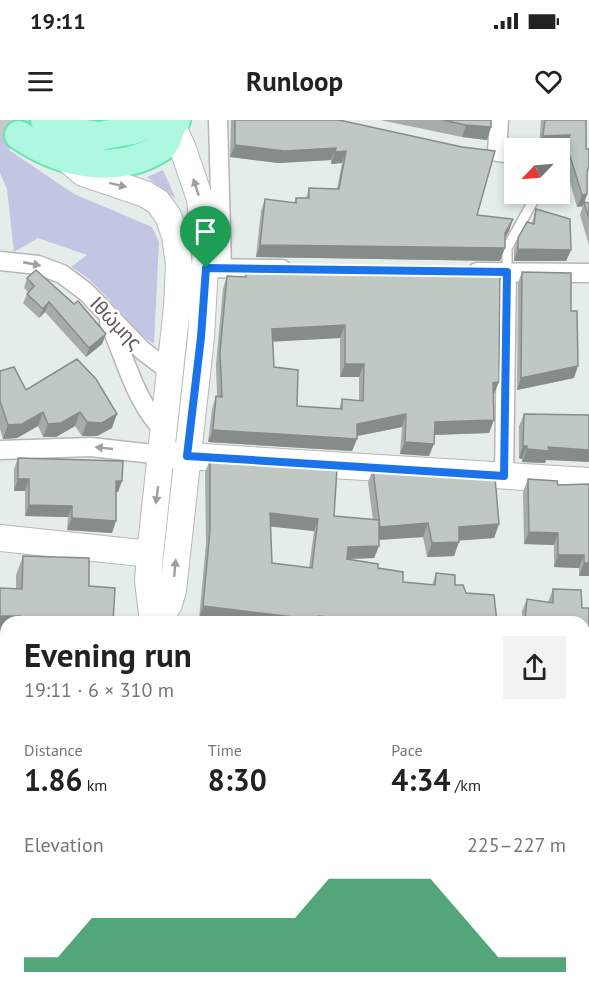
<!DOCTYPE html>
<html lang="en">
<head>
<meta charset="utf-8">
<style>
	:root { --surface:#fff; --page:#f2f2f2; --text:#222; --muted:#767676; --accent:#0b8043 }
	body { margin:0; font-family:"PT Sans",sans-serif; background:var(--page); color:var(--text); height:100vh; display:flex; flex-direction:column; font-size:22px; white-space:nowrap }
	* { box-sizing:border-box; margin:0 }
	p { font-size:20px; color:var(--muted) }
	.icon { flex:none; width:33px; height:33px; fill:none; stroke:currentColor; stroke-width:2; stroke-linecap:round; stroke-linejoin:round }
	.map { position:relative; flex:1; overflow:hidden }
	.drawer { position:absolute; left:0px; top:496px; width:590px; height:386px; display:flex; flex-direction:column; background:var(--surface); border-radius:18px 18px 0 0; box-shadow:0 3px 9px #0003 }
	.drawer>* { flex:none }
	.needle { width:39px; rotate:245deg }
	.buttons { position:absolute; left:504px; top:18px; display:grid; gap:12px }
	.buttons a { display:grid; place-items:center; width:66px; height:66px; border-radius:0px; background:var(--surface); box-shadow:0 3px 9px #0003; font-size:30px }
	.pin { position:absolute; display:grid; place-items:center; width:51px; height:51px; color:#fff; margin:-62px -26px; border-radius:50% 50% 50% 0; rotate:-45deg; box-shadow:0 0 6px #0007 }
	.pin .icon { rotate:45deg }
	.round { display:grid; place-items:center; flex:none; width:63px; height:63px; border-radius:0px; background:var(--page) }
	.summary { display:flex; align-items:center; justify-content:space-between; height:102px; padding:0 24px }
	h1 { font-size:33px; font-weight:700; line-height:45px }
	.figures { display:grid; grid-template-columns:repeat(3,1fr); gap:9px; height:102px; padding:6px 24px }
	.figures div { display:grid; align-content:center }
	.figures b { font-size:30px; font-weight:700 }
	.figures small { font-size:16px; font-weight:400 }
	.figures p { font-size:16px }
	.chart { height:168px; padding:12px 24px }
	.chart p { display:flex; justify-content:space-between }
	.chart svg { width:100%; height:108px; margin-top:6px; fill:var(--accent); opacity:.7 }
	.status { display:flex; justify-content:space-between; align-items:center; height:42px; padding:0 30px; background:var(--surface); direction:ltr }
	.status svg { height:16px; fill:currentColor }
	header { display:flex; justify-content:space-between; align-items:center; height:78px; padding:0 24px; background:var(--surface); font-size:27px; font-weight:700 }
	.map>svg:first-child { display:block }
	.green { fill:#c2c6e2 }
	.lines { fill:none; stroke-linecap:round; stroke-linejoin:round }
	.primary-tunnel { stroke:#c4c9c8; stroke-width:28; stroke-dasharray:28 14; stroke-linecap:butt }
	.lane-casing { stroke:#bab4b7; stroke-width:12 }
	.street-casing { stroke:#bab4b7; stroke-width:21 }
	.secondary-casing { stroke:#bcb5b9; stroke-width:28 }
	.primary-casing { stroke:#65e5b0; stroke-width:32 }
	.lane { stroke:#fff; stroke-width:9 }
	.street { stroke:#fff; stroke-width:18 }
	.secondary { stroke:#fff; stroke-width:26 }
	.primary { stroke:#aef8e2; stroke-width:28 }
	.wall { fill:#a5aca9; fill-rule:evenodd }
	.shaded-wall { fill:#868c89 }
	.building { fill:#c0c8c4; stroke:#868c89; stroke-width:1.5; fill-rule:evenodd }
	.oneway { fill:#a19da0 }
	.route-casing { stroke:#fff; stroke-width:12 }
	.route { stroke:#1a73e8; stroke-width:8 }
	.labels { text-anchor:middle; stroke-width:4.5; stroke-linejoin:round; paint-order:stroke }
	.street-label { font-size:20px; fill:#635c60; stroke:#fff }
</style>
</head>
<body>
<div class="status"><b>19:11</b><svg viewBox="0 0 49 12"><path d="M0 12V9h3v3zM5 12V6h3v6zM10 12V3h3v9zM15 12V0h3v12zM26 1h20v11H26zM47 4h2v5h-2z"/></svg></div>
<header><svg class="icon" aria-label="menu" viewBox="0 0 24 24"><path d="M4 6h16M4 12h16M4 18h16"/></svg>Runloop<svg class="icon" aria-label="heart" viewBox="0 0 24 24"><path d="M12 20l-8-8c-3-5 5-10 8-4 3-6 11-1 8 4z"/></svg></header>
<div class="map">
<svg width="589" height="881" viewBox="0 0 589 881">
	<rect width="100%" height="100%" fill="#e4edea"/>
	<path class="green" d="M 0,0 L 31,0 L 9,30 L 74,74 L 152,107 L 159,122 L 154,224 C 121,203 106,166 71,147 L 87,135 L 38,118 L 14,132 L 7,69 L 0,53 Z
		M 163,50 L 176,79 L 147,57 Z
		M 0,649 L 6,684 L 6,876 L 95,876 L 95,881 L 0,881 Z
		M 584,787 L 589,788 L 589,881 L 510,881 L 510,876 L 584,876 Z"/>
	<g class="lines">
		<path class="primary-tunnel" d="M 4,0 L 19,15"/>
		<g class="lane-casing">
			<path id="lane" d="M 507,152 L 507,128 L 537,74"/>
		</g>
		<g class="street-casing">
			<path id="street" d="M 218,0 L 222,148
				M 499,0 L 497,32 L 514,34
				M 0,141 L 38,145 L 62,154 L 86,172 L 143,231 L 171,252
				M 206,148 L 282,149
				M 477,152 L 589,153
				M 109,202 C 126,240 135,282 165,312
				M 0,330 L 91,327 L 162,335
				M 504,356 L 507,152
				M 497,881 L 498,876"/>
		</g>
		<g class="secondary-casing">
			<path id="secondary" d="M 67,39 L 83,53 L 145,74 L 158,82 L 168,96 L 175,116 L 179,145 L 177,187 L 150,434 L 148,461 L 153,502
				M 170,335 L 589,361
				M 0,418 L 150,434
				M 157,502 L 169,484 L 173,470 L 201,217 L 206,128 L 200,79 L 183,29 L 170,0
				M 584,555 L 589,556
				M 116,876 L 148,881"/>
		</g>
		<g class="primary-casing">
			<path id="primary" d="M 45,0 L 65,11 L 99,16 L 133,10 L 149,3 L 172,4
				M 19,15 C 59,43 116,56 160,28 C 169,22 168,7 176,0"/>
		</g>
		<use href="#lane" class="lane"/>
		<use href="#street" class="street"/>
		<use href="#secondary" class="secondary"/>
		<use href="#primary" class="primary"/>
	</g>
	<path class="wall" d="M 231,0 L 339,0 L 477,95 L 509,111 L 505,118 L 500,141 L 256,137 L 261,91 L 265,79 L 294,83 L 296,78 L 306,78 L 309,68 L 337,69 L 342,43 L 331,44 L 331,40 L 279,43 L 230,37 Z
		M 380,0 L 491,0 L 491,7 L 487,20 L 462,17 Z
		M 541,0 L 586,0 L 587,74 L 583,86 L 577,87 L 566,48 L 560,49 L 560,42 L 565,27 L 539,28 Z
		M 584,82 L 589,83 L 589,125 L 580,95 Z
		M 536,89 L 571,130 L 566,141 L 514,141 L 514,130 L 518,118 L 532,103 Z
		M 258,147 L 494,274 L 489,313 L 434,315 L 429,336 L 400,334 L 402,307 L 357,316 L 352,331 L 208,322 L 212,289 L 216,276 L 217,276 L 216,244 L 223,169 L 227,156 L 244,157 L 246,153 L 256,153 ZM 340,218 L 340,257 L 359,257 L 359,281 L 342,279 L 339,289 L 297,286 L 274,247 L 273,221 Z
		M 522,152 L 571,191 L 574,258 L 517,270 L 518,163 Z
		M 27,158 L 102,224 L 86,237 L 45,192 L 39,198 L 23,183 L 28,172 L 24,168 Z
		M 77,239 L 112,308 L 97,316 L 82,316 L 75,306 L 56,317 L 43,317 L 38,306 L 17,318 L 3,319 L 0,309 L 0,251 L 26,270 Z
		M 524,294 L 546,340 L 545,343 L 522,342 L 522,339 L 519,338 L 519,306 Z
		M 18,338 L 118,372 L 116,372 L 112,413 L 67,410 L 68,397 L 25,396 L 25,371 L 14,371 L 14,349 Z
		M 210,340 L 334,396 L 373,400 L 368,362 L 373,349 L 499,404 L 494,418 L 459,420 L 454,436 L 427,437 L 423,417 L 379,420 L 379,426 L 374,438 L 347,439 L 378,448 L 403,462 L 432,465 L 436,453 L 466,473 L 497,502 L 233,502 L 199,499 L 206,423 L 205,352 ZM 270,406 L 314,411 L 309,448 L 272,443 Z
		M 528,359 L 558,365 L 589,364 L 589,456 L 579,456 L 579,448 L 554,447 L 554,425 L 524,424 L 523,372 Z
		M 23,436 L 89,466 L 113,502 L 6,502 L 6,515 L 0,515 L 16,468 L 16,455 Z
		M 553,469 L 582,488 L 589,488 L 589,543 L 584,541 L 584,502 L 522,502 L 522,491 L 527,479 L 548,482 Z
		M 584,689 L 589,690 L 589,739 L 584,737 Z
		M 12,876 L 58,876 L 57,881 L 11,881 Z"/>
	<path class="shaded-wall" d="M 466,5 L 491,7 L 487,20 L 462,17 Z
		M 570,15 L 565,27 L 539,28 L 543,16 Z
		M 235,25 L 336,28 L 331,40 L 279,43 L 230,37 Z
		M 346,31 L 342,43 L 331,44 L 335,32 Z
		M 570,36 L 566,48 L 560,49 L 560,42 L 561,37 Z
		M 587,74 L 583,86 L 577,87 L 582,75 Z
		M 513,99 L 509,111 L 501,125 L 505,113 Z
		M 260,125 L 505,128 L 500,141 L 256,137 Z
		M 518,129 L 571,130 L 566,141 L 514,141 Z
		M 49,182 L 45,192 L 39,198 L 43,189 Z
		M 345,205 L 340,218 L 268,222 L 272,209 Z
		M 106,214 L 102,224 L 86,237 L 89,228 Z
		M 345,244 L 364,244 L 359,257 L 340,257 Z
		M 578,246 L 574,258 L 517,270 L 521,258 Z
		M 499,262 L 494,274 L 489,275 L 493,263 Z
		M 43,292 L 38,306 L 17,318 L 3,319 L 8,305 Z
		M 80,292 L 75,306 L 56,317 L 43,317 L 48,304 Z
		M 117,294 L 112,308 L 97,316 L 82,316 L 87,302 Z
		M 406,294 L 402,307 L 352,317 L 357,304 Z
		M 494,300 L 489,313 L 430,315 L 435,302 Z
		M 213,310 L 357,319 L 352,331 L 208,322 Z
		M 405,322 L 434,324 L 429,336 L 400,334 Z
		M 523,326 L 527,326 L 522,339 L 519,338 Z
		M 548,327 L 589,330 L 589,342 L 546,340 L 545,343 L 522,342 L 527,329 Z
		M 18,359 L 29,359 L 25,371 L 14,371 Z
		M 116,361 L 122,361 L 118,372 L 112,372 Z
		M 29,385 L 72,386 L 68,397 L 25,396 Z
		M 270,393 L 318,399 L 314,411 L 265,406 Z
		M 72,398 L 116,401 L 112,413 L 67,410 Z
		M 428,403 L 423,417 L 375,420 L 380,407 Z
		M 499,404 L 494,418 L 454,421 L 459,407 Z
		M 529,412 L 558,413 L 554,425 L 524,424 Z
		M 459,422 L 454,436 L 427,437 L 432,423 Z
		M 379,426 L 374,438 L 343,439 L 348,427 Z
		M 558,435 L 584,435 L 579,448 L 554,447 Z
		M 584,443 L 589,443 L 589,456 L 579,456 Z
		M 203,486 L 318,496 L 382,502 L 233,502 L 199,499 Z
		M 0,496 L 20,496 L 18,502 L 6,502 L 6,515 L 0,515 Z
		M 584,632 L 588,632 L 584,644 Z
		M 331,876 L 376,876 L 391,878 L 390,881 L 329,881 Z"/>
	<path class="building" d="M 235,0 L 339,0 L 462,27 L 495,31 L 477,95 L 513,99 L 505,113 L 505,128 L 260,125 L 265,79 L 296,83 L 296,78 L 309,78 L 309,68 L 339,69 L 346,31 L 335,32 L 336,28 L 284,31 L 235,25 Z
		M 443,0 L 491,0 L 491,7 L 466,5 Z
		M 545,0 L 586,0 L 586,29 L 589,29 L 589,46 L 587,52 L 587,74 L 582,75 L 570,36 L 561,37 L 570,15 L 543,16 Z
		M 584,82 L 589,83 L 589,98 Z
		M 536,89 L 570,99 L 571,130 L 518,129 L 518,118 L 527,102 L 534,104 Z
		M 258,147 L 500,150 L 499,262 L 493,263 L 494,300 L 435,302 L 434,324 L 405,322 L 406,294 L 357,304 L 357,319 L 213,310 L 216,276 L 222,277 L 220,232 L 227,156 L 246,157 L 246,153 L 258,153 ZM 345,205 L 345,244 L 364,244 L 363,281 L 342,279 L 342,289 L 297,286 L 298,250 L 274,247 L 272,209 Z
		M 36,150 L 74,184 L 78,181 L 106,214 L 89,228 L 49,182 L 43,189 L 27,174 L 34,166 L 27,158 Z
		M 522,152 L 571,153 L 571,191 L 577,191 L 578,246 L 521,258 Z
		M 77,239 L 96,259 L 117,294 L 102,303 L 87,302 L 80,292 L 61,303 L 48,304 L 43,292 L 22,304 L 8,305 L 0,281 L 0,251 L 14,247 L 26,270 Z
		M 524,294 L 589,295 L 589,330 L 548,327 L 549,331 L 527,329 L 527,326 L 523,326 Z
		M 18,338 L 123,341 L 122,361 L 116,361 L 116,401 L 72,398 L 72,386 L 29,385 L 29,359 L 18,359 Z
		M 210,340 L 337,348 L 334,396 L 379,400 L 379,426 L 348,427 L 347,439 L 378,444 L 378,448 L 403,452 L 403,462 L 435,465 L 436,453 L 455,455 L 455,465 L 463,465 L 466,473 L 494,475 L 497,502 L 382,502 L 318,496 L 318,500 L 203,486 L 210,410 ZM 270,393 L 318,399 L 312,448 L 272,443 Z
		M 373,349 L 495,357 L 499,404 L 459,407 L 459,422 L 432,423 L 428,403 L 380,407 Z
		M 528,359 L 557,361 L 558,365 L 589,364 L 589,443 L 584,443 L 584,435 L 558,435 L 558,413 L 529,412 Z
		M 23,436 L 89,438 L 89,466 L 115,468 L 113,502 L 20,502 L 20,496 L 0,496 L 0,468 L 22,469 Z
		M 553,469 L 581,470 L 582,488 L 589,488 L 589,529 L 586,528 L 586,525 L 584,524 L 584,502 L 525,502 L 527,479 L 553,483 Z
		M 584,569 L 588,570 L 588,632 L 584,632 Z
		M 584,689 L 589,690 L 589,726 L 584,724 Z
		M 376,876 L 391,876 L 391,878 Z
		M 454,876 L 484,876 L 484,881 L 452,881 Z"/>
	<defs><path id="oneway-solid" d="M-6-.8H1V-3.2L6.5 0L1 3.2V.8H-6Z" transform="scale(1.5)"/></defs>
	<g class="oneway">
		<use href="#oneway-solid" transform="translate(118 65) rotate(14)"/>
		<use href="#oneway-solid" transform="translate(196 67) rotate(-108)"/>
		<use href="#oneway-solid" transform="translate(32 144) rotate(11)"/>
		<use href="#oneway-solid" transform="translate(104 328) rotate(-174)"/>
		<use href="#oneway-solid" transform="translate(157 375) rotate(97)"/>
		<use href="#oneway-solid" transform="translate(175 448) rotate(-85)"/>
	</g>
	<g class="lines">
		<g class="route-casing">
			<path id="route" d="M 206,148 L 507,152 L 504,356 L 187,336 L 201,217 Z"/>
		</g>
		<use href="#route" class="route"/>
	</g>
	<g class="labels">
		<g class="street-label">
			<text transform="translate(116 203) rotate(46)" y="7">Ιθώμης</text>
		</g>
	</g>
</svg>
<div class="buttons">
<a><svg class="needle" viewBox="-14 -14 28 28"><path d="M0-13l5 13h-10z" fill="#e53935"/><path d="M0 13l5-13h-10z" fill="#767676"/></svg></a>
</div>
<div class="pin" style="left:206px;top:148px;background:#1e9e55"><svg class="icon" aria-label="arrive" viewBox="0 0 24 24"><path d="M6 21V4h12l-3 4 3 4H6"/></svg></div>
<section class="drawer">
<div class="summary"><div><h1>Evening run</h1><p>19:11 · 6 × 310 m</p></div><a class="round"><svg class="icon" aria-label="share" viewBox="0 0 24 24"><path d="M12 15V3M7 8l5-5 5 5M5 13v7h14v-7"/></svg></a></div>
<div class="figures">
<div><p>Distance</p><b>1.86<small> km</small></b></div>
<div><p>Time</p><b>8:30</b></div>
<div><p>Pace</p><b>4:34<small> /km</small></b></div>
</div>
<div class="chart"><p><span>Elevation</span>225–227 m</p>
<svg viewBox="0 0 160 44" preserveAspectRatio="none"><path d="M0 44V38L10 38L20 22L30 22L40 22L50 22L60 22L70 22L80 22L90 6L100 6L110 6L120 6L130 22L140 38L150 38L160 38V44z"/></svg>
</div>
</section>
</div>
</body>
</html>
